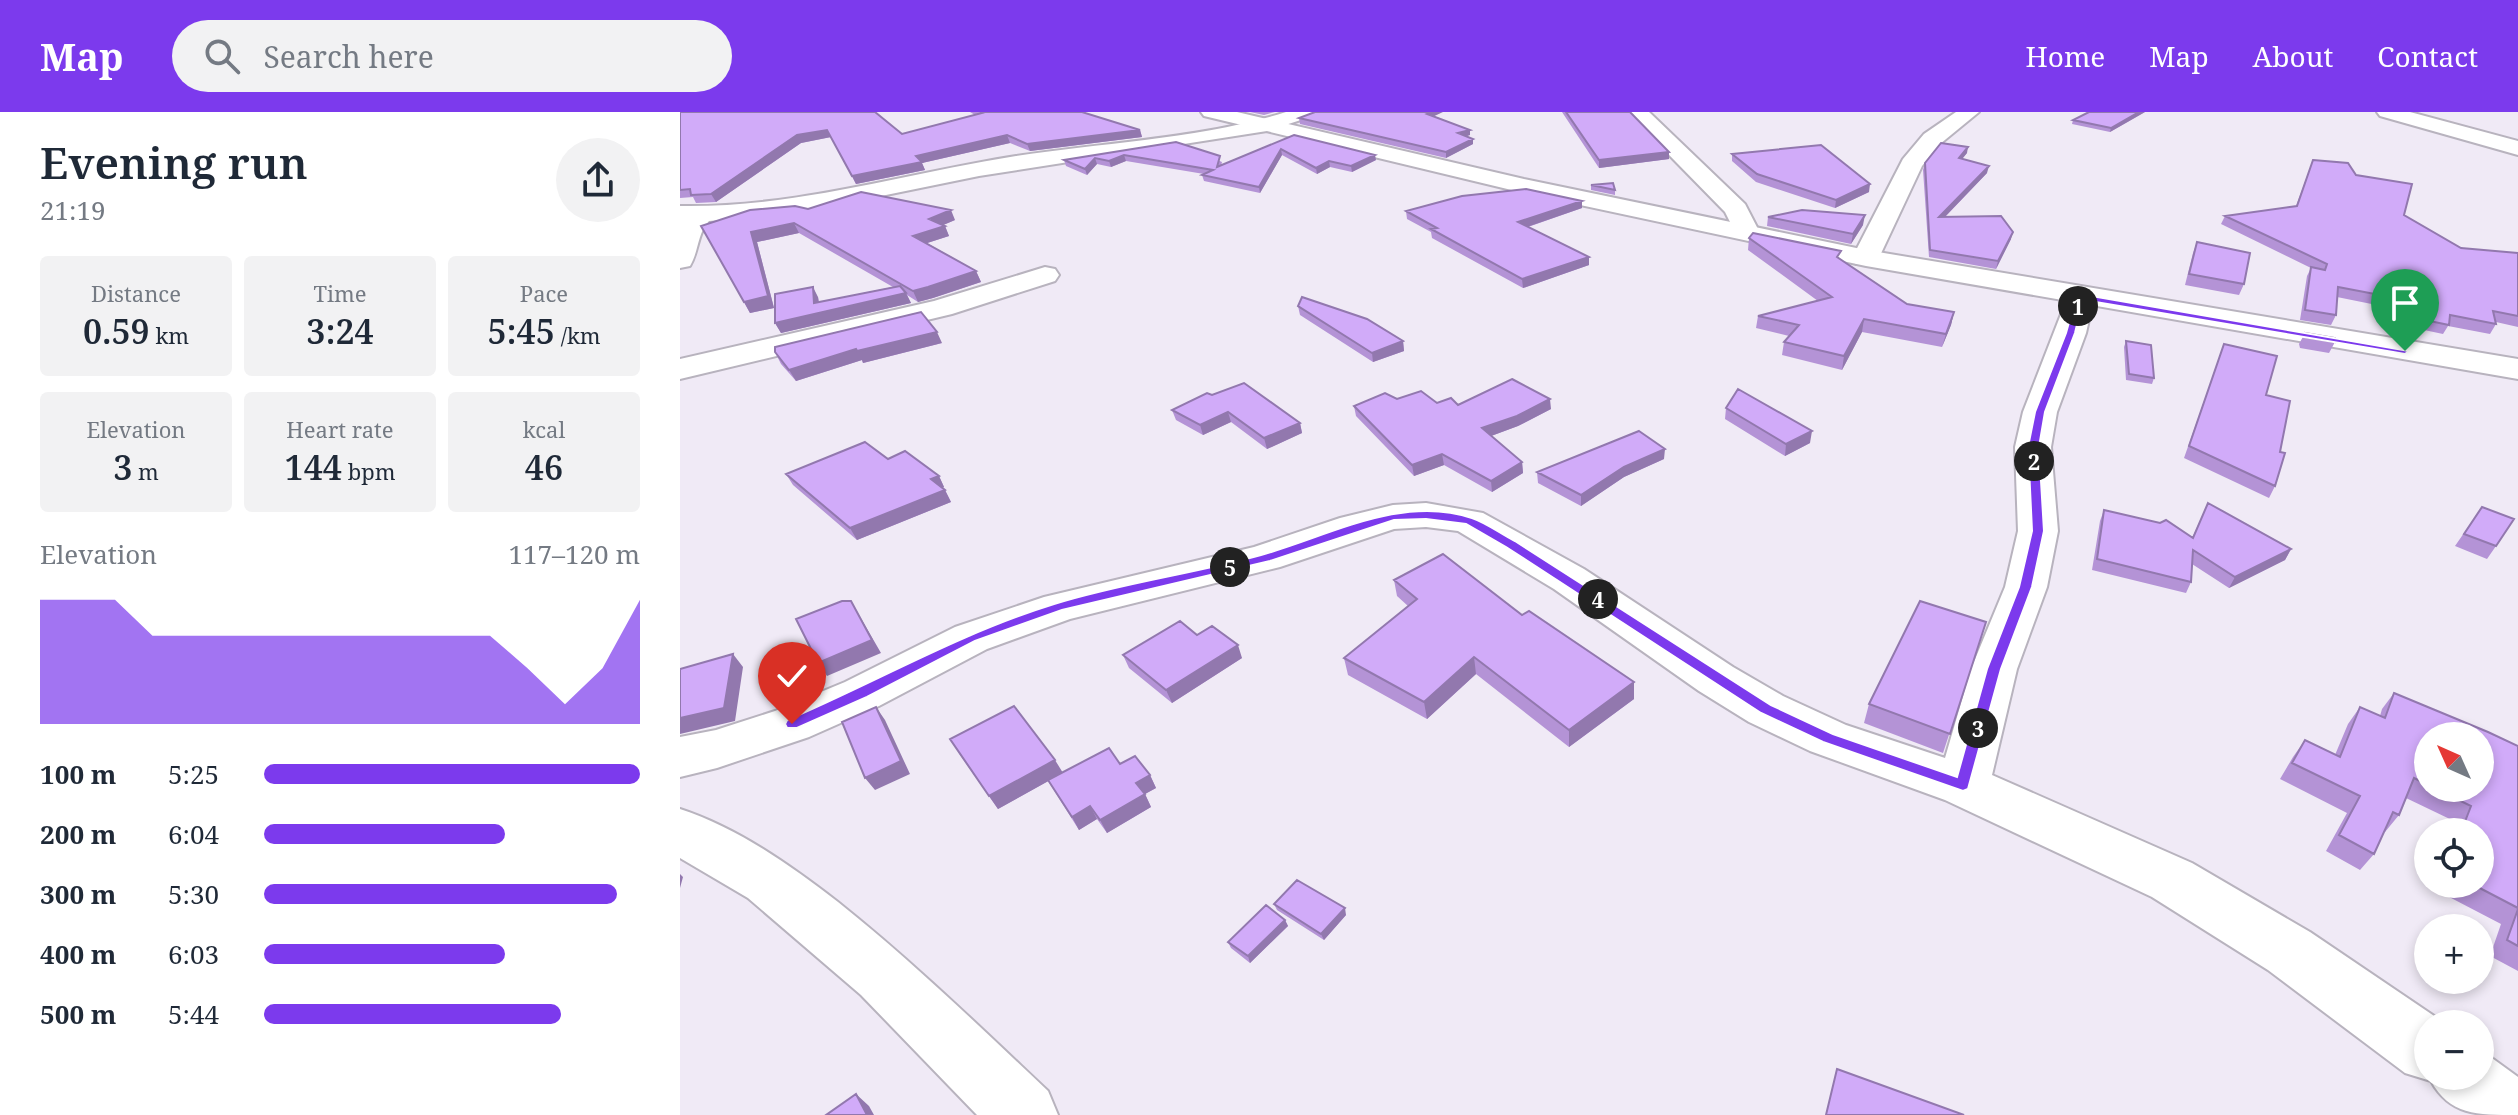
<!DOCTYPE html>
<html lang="en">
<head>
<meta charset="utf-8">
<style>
	:root { --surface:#fff; --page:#f2f2f3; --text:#1f2937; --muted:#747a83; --accent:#7c3aed }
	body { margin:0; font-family:"Noto Serif",serif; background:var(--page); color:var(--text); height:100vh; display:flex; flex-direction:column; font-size:30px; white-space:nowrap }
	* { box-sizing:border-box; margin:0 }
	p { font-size:26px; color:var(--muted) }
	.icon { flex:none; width:44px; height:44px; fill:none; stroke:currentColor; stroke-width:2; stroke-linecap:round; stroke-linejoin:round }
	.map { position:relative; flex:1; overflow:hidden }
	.sheet { display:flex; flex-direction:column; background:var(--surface); width:680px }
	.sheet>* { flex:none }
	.needle { width:52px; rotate:315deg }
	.tools { position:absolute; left:1734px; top:610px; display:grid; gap:16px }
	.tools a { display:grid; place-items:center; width:80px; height:80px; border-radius:50%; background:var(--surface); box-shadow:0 4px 12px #0003; font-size:40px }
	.pin { position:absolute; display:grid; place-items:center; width:68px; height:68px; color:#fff; margin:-82px -34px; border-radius:50% 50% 50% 0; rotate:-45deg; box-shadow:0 0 8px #0007 }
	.pin .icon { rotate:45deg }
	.km { position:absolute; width:40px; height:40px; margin:-20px; border-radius:50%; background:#222; color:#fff; font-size:22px; line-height:40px; text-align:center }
	.round { display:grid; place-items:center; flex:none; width:84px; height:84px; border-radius:42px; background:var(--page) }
	.headline { display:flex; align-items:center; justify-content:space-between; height:136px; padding:0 40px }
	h1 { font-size:44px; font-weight:600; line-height:60px }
	.figures { display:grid; grid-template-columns:repeat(3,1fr); gap:12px; height:136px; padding:8px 40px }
	.figures div { display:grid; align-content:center; border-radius:8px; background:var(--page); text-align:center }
	.figures b { font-size:34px; font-weight:600 }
	.figures small { font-size:22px; font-weight:400 }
	.figures p { font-size:22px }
	.chart { height:224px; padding:16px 40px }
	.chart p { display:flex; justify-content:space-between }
	.chart svg { width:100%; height:144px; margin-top:8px; fill:var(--accent); opacity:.7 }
	ul { padding:0 40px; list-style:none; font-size:26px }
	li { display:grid; grid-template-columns:128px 96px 1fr; align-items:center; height:60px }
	li i { height:20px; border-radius:10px; background:var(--accent) }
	header { display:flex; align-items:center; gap:48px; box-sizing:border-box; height:112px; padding:0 40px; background:var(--accent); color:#fff }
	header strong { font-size:38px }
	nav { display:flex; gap:44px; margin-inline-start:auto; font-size:28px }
	.search { width:560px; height:72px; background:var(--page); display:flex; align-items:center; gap:20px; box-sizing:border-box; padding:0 28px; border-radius:44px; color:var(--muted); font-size:30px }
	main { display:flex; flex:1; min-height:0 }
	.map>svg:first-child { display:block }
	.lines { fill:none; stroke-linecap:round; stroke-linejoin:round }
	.minor-casing { stroke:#b8b3be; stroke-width:4 }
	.major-casing { stroke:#b8b3be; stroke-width:4 }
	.minor { fill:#fff; fill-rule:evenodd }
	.major { fill:#fff; fill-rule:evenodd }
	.wall { fill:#b493d6; fill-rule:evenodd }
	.shaded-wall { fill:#9278ae }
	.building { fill:#d1abf9; stroke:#9278ae; stroke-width:2 }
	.route { fill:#7c3aed; stroke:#fff; stroke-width:2 }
</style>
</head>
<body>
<header>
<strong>Map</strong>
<div class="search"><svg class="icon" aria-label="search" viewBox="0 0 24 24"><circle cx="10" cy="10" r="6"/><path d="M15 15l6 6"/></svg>Search here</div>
<nav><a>Home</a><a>Map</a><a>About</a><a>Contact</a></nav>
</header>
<main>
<section class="sheet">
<div class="headline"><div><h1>Evening run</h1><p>21:19</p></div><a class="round"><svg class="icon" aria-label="share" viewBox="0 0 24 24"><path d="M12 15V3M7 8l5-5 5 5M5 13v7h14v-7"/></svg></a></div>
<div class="figures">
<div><p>Distance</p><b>0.59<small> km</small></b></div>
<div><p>Time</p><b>3:24</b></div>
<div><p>Pace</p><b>5:45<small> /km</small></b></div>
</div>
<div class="figures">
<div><p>Elevation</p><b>3<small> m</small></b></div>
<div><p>Heart rate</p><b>144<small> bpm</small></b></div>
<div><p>kcal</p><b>46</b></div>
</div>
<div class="chart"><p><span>Elevation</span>117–120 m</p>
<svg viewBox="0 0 160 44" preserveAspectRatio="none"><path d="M0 44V6L10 6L20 6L30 17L40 17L50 17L60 17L70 17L80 17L90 17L100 17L110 17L120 17L130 27L140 38L150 27L160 6V44z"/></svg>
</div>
<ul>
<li><b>100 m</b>5:25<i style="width:100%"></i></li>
<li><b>200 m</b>6:04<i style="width:64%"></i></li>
<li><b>300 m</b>5:30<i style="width:94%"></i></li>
<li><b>400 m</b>6:03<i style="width:64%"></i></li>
<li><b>500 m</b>5:44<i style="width:79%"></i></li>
</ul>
</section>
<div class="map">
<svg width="1838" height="1003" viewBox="0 0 1838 1003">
	<rect width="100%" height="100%" fill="#f0eaf6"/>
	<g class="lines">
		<g class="minor-casing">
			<path id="minor" d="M 606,0 L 636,0 L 633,4 L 587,19 L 299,64 L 113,102 L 29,109 C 17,122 19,139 10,154 L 0,156 L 0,94 C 115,96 223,62 336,44 C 421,31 526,26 606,0 Z
				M 947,0 L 969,0 L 1065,92 L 1080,121 L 1076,126 L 1058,126 L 1045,100 Z
				M 1276,0 L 1299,0 L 1260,32 L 1242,54 L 1196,152 L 1176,152 L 1172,146 L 1223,47 L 1244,22 Z
				M 1697,0 L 1730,0 L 1838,29 L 1838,43 L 1700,4 Z
				M 365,155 L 375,157 L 379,163 L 375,169 L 272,202 L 0,267 L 0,247 L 254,189 Z
				M 1400,176 L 1410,179 L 1414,185 L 1406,221 L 1377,300 L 1371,335 L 1378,419 L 1367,475 L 1337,557 L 1312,663 L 1512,751 L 1630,820 L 1766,912 L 1748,912 L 1748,964 L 1800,964 L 1800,938 L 1805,941 L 1838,965 L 1838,1003 C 1796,1003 1770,1003 1751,969 L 1725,961 L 1588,858 L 1472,785 L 1265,688 L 1130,639 L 1069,610 L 1019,579 L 874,477 L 778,419 L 746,415 L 714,417 L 600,455 L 390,507 L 307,537 L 199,594 L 129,625 L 37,656 L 0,665 L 0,625 L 36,618 L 95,599 L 165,570 L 275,515 L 364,485 L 574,435 L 660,406 L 713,393 L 746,391 L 803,401 L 904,457 L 1053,555 L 1103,584 L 1166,613 L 1265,646 L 1291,557 L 1325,475 L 1338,419 L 1335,335 L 1343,300 L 1390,179 Z
				M 0,697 C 58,716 110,753 158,790 C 232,849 299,914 368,979 L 378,1003 L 297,1003 L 181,883 L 68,786 L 0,746 Z"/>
		</g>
		<g class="major-casing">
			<path id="major" d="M 521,0 L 557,0 L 844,67 L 1186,138 L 1838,247 L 1838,267 L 1186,154 L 844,81 L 524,4 Z"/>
		</g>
		<use href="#minor" class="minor"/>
		<use href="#major" class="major"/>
	</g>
	<path class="wall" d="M 0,0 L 222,22 L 295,3 L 290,0 L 402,0 L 460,18 L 462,25 L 350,39 L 330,31 L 242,51 L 245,58 L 176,72 L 151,25 L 121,31 L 36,90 L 16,91 L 13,85 L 0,86 Z
		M 570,0 L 595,0 L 584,3 Z
		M 882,0 L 950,0 L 989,40 L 989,47 L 919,56 Z
		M 1465,0 L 1430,20 L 1392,12 L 1393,8 Z
		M 754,4 L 790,18 L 790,23 L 786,24 L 793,27 L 793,32 L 766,46 L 620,12 L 619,6 Z
		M 614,23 L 696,48 L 672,60 L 650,55 L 637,62 L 602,43 L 580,81 L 524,69 L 522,63 L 524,62 L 446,49 L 431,55 L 417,52 L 407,63 L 386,54 L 384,48 L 496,30 L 542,50 L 541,54 Z
		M 1287,41 L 1282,47 L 1307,61 L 1265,105 L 1331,127 L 1316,157 L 1249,145 L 1243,58 L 1245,51 Z
		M 1052,42 L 1189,80 L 1155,96 L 1076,70 L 1052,49 Z
		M 1633,48 L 1676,63 L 1724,103 L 1781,136 L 1838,141 L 1838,215 L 1816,210 L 1816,212 L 1810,222 L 1768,214 L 1763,222 L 1730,215 L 1731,200 L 1657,185 L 1656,203 L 1651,213 L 1620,208 L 1627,164 L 1631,156 L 1541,112 L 1545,104 L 1616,94 Z
		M 911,73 L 935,78 L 935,83 L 911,78 Z
		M 902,96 L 848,115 L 909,145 L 909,153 L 843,176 L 752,126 L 751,120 L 727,107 L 726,99 Z
		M 128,97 L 275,108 L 263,113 L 265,114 L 269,124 L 247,131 L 296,159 L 301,170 L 253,186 L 238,190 L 227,183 L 231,191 L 101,221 L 95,211 L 138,185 L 139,190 L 213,175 L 119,121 L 77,130 L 94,196 L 70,201 L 21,114 Z
		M 1088,105 L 1183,113 L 1171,132 L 1087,114 Z
		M 1069,126 L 1159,146 L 1227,192 L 1274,200 L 1271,213 L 1262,235 L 1182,220 L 1162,258 L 1102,243 L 1104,230 L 1109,224 L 1076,216 L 1078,204 L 1138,189 L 1068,138 Z
		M 1517,130 L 1564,172 L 1559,183 L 1505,173 L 1513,141 Z
		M 618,194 L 723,229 L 724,239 L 693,250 L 620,203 Z
		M 1625,221 L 1655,230 L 1649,241 L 1620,236 L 1619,232 Z
		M 1446,229 L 1474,266 L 1472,272 L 1446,268 L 1444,235 Z
		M 262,231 L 183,251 L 182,248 L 116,269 L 101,252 L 95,240 Z
		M 1544,232 L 1586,283 L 1600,340 L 1595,374 L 1589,386 L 1504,346 Z
		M 532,283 L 620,311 L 622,321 L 587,337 L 551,310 L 523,323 L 496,308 L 492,298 Z
		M 717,287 L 778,293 L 871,297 L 838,314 L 811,324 L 842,350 L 843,361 L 812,380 L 764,353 L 734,364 L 676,304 L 674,294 Z
		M 1046,296 L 1130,331 L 1105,344 L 1045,307 Z
		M 208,347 L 259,364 L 264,375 L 262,376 L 265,378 L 271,390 L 177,428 L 113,373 L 106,362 Z
		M 984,347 L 944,365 L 901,394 L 858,371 L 857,360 Z
		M 1528,391 L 1611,437 L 1605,448 L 1549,476 L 1512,452 L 1511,470 L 1506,481 L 1412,458 L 1420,409 L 1424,398 L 1512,426 Z
		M 1802,395 L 1816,434 L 1807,447 L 1775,434 Z
		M 714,468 L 842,503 L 954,570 L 954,587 L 889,635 L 796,562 L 747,607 L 668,563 L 664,546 L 728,494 L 717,484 Z
		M 1306,510 L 1263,641 L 1184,611 L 1189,592 Z
		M 517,523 L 562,546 L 492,591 L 449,556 L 443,543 Z
		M 1714,581 L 1838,634 L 1838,859 L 1810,844 L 1821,812 L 1750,775 L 1751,772 L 1800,772 L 1800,720 L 1772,720 L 1776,710 L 1726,686 L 1719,703 L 1705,720 L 1704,719 L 1694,742 L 1680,758 L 1646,739 L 1667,701 L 1600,667 L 1613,645 L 1625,628 L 1655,643 L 1668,612 L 1680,595 L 1700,604 L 1702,597 ZM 1748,624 L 1800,676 L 1748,676 Z
		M 278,640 L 382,661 L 440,652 L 470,663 L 476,676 L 465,682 L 471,695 L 427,721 L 417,707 L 399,718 L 368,669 L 318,697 Z
		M 594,792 L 666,803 L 644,828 L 597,798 Z
		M 605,808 L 608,814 L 570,851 L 551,836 L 548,830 Z"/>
	<path class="shaded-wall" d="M 752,0 L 763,0 L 748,7 L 747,2 Z
		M 1459,0 L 1465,0 L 1430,20 L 1431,16 Z
		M 147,18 L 151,25 L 121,31 L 36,90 L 31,82 L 117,23 Z
		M 460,18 L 462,25 L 350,39 L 347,32 Z
		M 790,18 L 790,23 L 778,27 L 778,21 Z
		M 327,23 L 330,31 L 242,51 L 245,58 L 176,72 L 172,64 L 236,44 Z
		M 793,27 L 793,32 L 766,46 L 766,40 Z
		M 1288,35 L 1287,41 L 1277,53 L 1279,46 Z
		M 601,37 L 602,43 L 580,81 L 579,75 Z
		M 989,40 L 989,47 L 919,56 L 919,48 Z
		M 444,43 L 446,49 L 431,55 L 429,49 Z
		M 695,43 L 696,48 L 672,60 L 671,54 Z
		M 415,46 L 417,52 L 407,63 L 405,57 Z
		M 649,49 L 650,55 L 637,62 L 636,56 Z
		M 1309,54 L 1307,61 L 1258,112 L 1259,105 Z
		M 1190,72 L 1189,80 L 1155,96 L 1156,88 Z
		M 902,89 L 902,96 L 838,118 L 838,110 Z
		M 271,98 L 275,108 L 254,117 L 249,107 Z
		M 1185,103 L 1183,113 L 1171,132 L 1173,122 Z
		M 114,111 L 119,121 L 77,130 L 94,196 L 70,201 L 64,190 L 71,120 Z
		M 265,114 L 269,124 L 238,134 L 233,124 Z
		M 1333,120 L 1331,127 L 1316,157 L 1318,149 Z
		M 909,145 L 909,153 L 843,176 L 842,167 Z
		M 296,159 L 301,170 L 253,186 L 238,190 L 233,179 Z
		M 133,175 L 138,185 L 140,201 L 226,181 L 231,191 L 101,221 L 95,211 L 134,191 Z
		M 1274,200 L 1271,213 L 1262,235 L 1266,222 Z
		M 1184,207 L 1182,220 L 1162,258 L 1164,244 Z
		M 257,220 L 262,231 L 183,251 L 182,248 L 116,269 L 109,258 L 176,237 Z
		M 723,229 L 724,239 L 693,250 L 692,241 Z
		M 870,287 L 871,297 L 838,314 L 803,327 L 802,316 Z
		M 548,300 L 551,310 L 523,323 L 520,313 Z
		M 620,311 L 622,321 L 587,337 L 584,326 Z
		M 1132,319 L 1130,331 L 1105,344 L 1106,332 Z
		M 985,337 L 984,347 L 944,365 L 901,394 L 901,383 L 944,355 Z
		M 762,342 L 764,353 L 734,364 L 732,353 Z
		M 842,350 L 843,361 L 812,380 L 811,369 Z
		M 259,364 L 264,375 L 257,379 L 251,367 Z
		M 265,378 L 271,390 L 177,428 L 170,416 Z
		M 1611,437 L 1605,448 L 1549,476 L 1555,465 Z
		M 171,489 L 201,541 L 147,564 L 138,551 Z
		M 558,533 L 562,546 L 492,591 L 486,578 Z
		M 53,542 L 63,555 L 55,609 L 0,622 L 0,606 Z
		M 794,545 L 796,562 L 747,607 L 744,590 Z
		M 954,570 L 954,587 L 889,635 L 889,618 Z
		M 196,595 L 205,608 L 230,662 L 195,678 L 185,666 Z
		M 375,648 L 383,661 L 318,697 L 309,684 Z
		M 470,663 L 476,676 L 465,682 L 471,695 L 427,721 L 420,708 L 456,671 Z
		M 410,694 L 417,707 L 399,718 L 392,705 Z
		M 0,762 L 3,765 L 0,776 Z
		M 665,796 L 666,803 L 644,828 L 641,822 Z
		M 605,808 L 608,814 L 570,851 L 568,844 Z
		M 176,982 L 189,994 L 194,1003 L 187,1003 Z"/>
	<path class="building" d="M 0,0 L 195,0 L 222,22 L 302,1 L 300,0 L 402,0 L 460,18 L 347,32 L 327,23 L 236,44 L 242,50 L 172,64 L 147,18 L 117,23 L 31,82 L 11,83 L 10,77 L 0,78 Z
		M 635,0 L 752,0 L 747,2 L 790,18 L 778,21 L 793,27 L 766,40 L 619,6 Z
		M 886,0 L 950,0 L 989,40 L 919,48 Z
		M 1409,0 L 1459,0 L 1431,16 L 1393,8 Z
		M 614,23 L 695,43 L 671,54 L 649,49 L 636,56 L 601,37 L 579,75 L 522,63 L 533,58 L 444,43 L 429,49 L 415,46 L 405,57 L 384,48 L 496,30 L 540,44 L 537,55 Z
		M 1261,31 L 1288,35 L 1279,46 L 1309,54 L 1259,105 L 1321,104 L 1333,120 L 1318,149 L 1250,138 L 1245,51 Z
		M 1141,33 L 1190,72 L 1156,88 L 1077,62 L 1052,42 Z
		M 1633,48 L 1668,51 L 1676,63 L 1732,72 L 1724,103 L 1781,136 L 1838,141 L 1838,204 L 1813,199 L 1816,212 L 1770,203 L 1769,213 L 1735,206 L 1737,190 L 1658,175 L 1656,203 L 1625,198 L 1631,155 L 1645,158 L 1647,152 L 1545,104 L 1617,94 Z
		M 933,71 L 935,78 L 911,73 Z
		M 846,77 L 902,89 L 838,110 L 909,145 L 842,167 L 751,117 L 757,116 L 726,99 L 782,84 Z
		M 181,80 L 271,98 L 249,107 L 265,114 L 233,124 L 296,159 L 248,175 L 233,179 L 114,111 L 71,120 L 88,184 L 64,190 L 21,114 L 70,98 L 115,94 L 128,97 Z
		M 1122,98 L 1185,103 L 1173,122 L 1088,105 Z
		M 1073,121 L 1161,139 L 1157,145 L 1227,192 L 1274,200 L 1266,222 L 1184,207 L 1164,244 L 1104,230 L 1119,213 L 1078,204 L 1152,185 L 1069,126 Z
		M 1517,130 L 1570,141 L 1564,172 L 1509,162 Z
		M 220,174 L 226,181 L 95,211 L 95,182 L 133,175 L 134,191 Z
		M 622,185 L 687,207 L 723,229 L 692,241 L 618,194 Z
		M 241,200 L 257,220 L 177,239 L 176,237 L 109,258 L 95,240 L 95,235 Z
		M 1625,221 L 1655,226 L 1655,230 L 1625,225 Z
		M 1446,229 L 1471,233 L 1474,266 L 1449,262 Z
		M 1544,232 L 1597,244 L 1586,283 L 1610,289 L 1600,340 L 1605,341 L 1595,374 L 1509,334 Z
		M 832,267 L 870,287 L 837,304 L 802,316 L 842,350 L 811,369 L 762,342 L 732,353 L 674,294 L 705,281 L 717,287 L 741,279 L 757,291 L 771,286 L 778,293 Z
		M 564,271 L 620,311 L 584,326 L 548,300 L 520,313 L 492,298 L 527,281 L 532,283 Z
		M 1058,277 L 1132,319 L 1106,332 L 1046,296 Z
		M 959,319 L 985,337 L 944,355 L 901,383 L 857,360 Z
		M 185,330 L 208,347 L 225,339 L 259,364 L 251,367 L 265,378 L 170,416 L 106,362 Z
		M 1528,391 L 1611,437 L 1555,465 L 1513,438 L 1511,470 L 1417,447 L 1424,398 L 1480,411 L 1486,408 L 1513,426 Z
		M 1802,395 L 1834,407 L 1816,434 L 1784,422 Z
		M 763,442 L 842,503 L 849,499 L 954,570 L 889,618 L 794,545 L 744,590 L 664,546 L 737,487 L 714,468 Z
		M 162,489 L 171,489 L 192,528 L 138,551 L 116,507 Z
		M 1240,489 L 1306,510 L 1270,622 L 1189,592 Z
		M 500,509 L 517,523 L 532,514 L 558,533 L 486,578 L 443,543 Z
		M 53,542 L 44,596 L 0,606 L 0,557 Z
		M 1714,581 L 1808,620 L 1838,634 L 1838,796 L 1792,772 L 1800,772 L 1800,720 L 1781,720 L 1791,694 L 1754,676 L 1800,676 L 1800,624 L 1748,624 L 1748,673 L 1734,666 L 1719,703 L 1713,700 L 1694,742 L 1659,723 L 1680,684 L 1612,651 L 1625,628 L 1660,645 L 1680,595 L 1705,606 Z
		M 334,594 L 375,648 L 309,684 L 270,627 Z
		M 196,595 L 221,649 L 185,666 L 162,610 Z
		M 429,636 L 440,652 L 455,644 L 470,663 L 456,671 L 465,682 L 420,708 L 410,694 L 392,705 L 368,668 Z
		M 617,768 L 665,796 L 641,822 L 594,792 Z
		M 586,793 L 605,808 L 568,844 L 548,830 Z
		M 1838,797 L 1838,834 L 1827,828 Z
		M 1157,957 L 1284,1003 L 1146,1003 Z
		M 176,982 L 187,1003 L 146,1003 Z"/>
	<path class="route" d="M 1400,182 L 1729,239 L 1725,242 L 1403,188 L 1395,221 L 1365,300 L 1359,335 L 1364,419 L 1352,475 L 1321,557 L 1288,677 L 1283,679 L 1143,630 L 1081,601 L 826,435 L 786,412 L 746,407 L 714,408 L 590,449 L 382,498 L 295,529 L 187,585 L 117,616 L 107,616 L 105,612 L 107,608 C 196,570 280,521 374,492 C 441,471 512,462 581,443 C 647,425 721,382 792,406 C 807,411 821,422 835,429 L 1091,593 L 1153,622 L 1277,665 L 1307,557 L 1339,475 L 1352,419 L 1348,335 L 1355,300 L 1386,221 L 1396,185 Z"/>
</svg>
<div class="tools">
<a><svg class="needle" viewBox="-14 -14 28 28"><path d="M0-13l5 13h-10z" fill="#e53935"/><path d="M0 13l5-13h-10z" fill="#747a83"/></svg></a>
<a><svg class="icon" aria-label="locate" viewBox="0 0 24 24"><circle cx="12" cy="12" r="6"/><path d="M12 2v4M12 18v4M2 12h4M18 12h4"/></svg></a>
<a>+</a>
<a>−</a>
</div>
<div class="pin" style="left:1725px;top:239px;background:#1e9e55"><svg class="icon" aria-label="arrive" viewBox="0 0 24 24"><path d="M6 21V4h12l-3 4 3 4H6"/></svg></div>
<div class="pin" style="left:112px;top:612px;background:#d93025"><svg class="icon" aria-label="check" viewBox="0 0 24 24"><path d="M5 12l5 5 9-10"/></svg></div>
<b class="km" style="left:1398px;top:194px">1</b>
<b class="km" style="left:1354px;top:349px">2</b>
<b class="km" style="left:1298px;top:616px">3</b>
<b class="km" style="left:918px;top:487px">4</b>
<b class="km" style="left:550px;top:455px">5</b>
</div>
</main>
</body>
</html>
